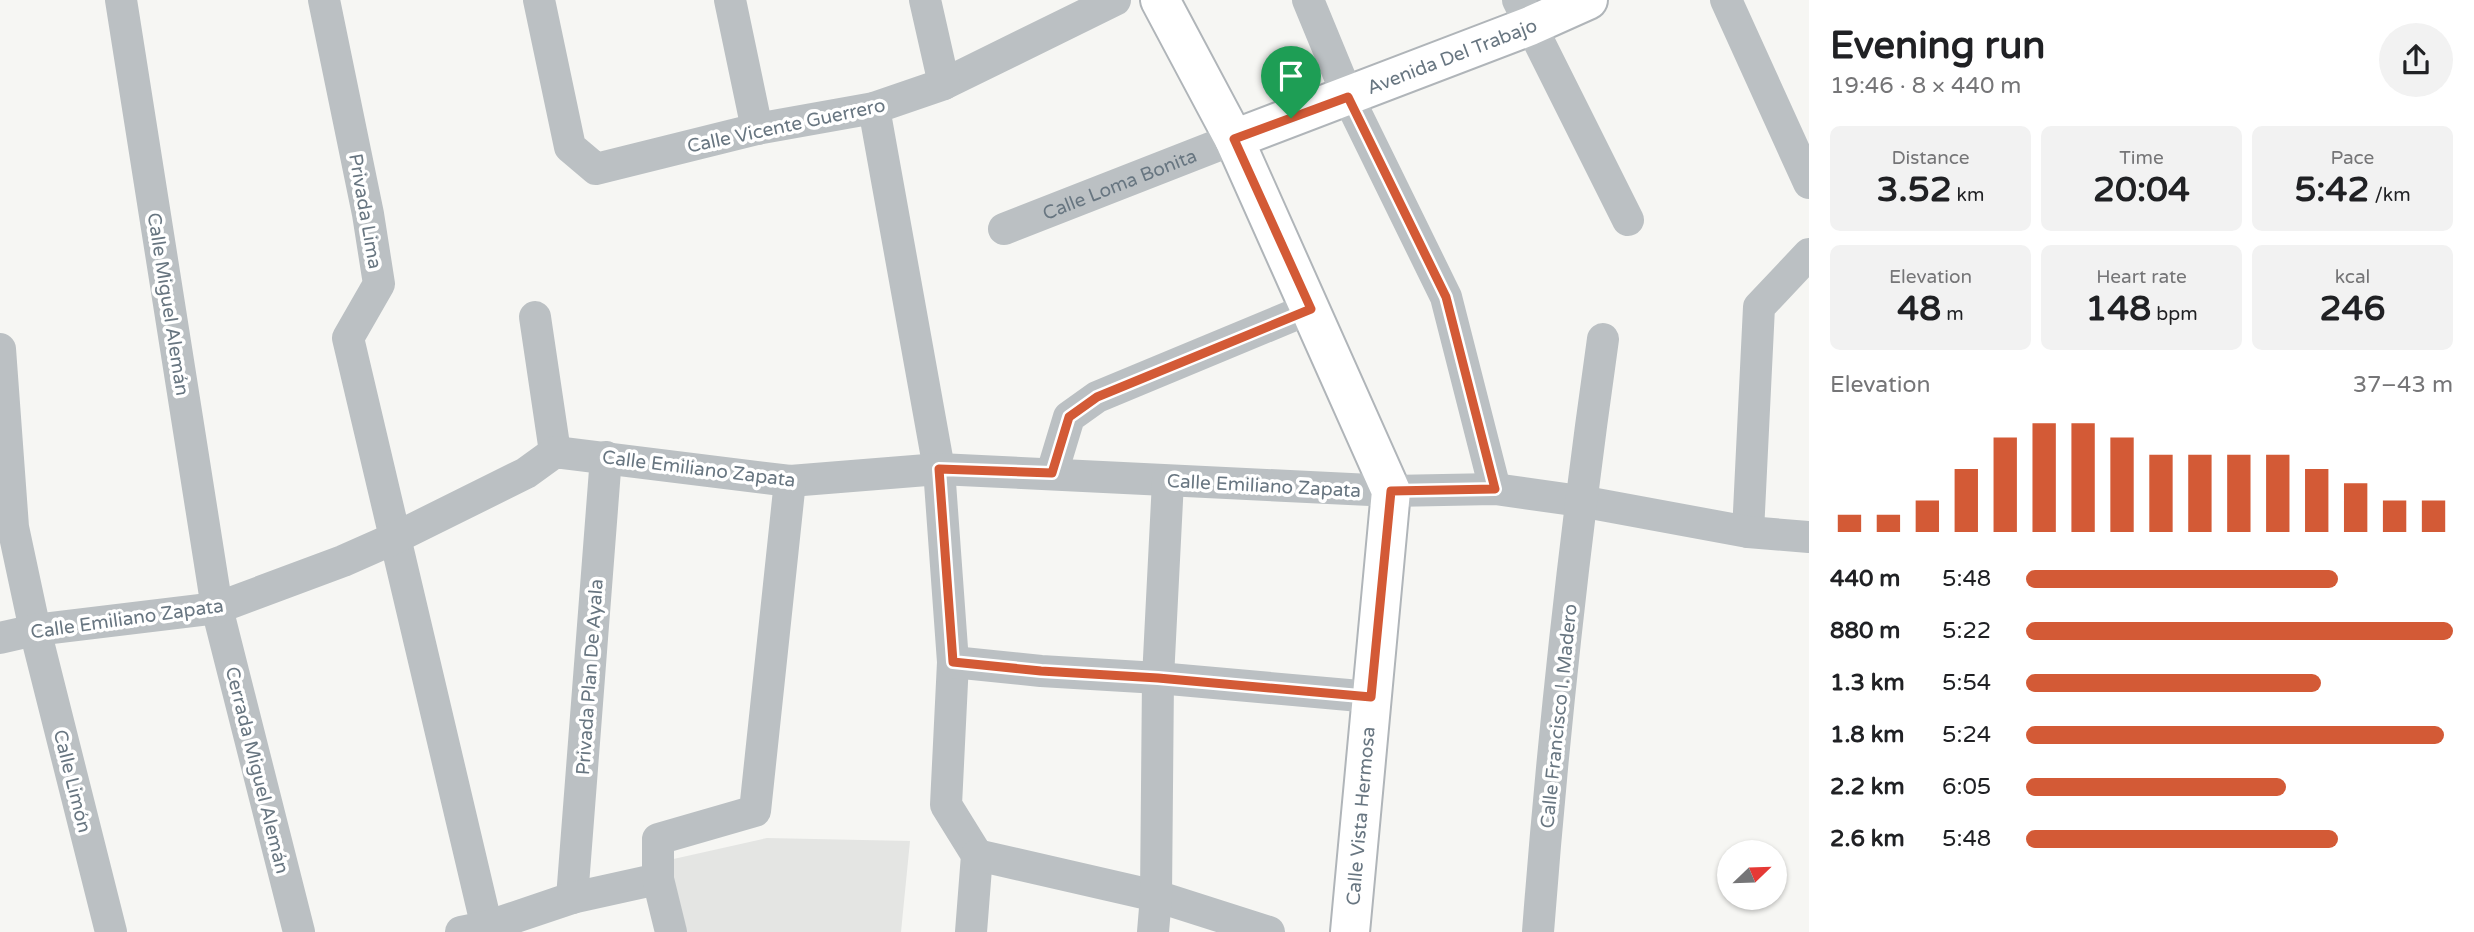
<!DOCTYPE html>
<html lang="en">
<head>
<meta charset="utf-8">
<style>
	:root { --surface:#fff; --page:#f2f2f2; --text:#202124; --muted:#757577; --accent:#d35a36 }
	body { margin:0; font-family:"Varela Round",sans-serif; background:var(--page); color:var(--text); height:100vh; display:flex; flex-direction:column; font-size:26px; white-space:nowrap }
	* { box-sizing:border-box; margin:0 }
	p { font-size:23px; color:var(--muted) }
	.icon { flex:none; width:38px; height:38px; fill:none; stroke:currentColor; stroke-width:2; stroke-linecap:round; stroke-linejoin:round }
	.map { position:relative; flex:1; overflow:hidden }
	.details { display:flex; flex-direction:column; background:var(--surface); width:665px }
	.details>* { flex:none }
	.needle { width:46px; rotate:67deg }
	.buttons { position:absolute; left:1717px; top:840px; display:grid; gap:14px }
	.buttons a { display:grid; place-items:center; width:70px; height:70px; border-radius:50%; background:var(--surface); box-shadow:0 2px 5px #0004; font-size:35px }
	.pin { position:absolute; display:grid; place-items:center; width:60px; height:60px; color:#fff; margin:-72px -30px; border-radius:50% 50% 50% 0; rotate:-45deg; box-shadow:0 0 7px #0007 }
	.pin .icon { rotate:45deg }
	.round { display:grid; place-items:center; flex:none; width:74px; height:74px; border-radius:37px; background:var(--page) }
	.headline { display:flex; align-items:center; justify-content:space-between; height:119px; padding:0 21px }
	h1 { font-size:38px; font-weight:800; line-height:52px }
	.stats { display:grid; grid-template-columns:repeat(3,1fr); gap:10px; height:119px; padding:7px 21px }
	.stats div { display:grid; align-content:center; border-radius:10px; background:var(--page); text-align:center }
	.stats b { font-size:35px; font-weight:800 }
	.stats small { font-size:19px; font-weight:400 }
	.stats p { font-size:19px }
	.chart { height:196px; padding:14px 21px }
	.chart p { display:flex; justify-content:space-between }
	.chart svg { width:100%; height:126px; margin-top:7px; stroke:var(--accent); stroke-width:6 }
	ul { padding:0 21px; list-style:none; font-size:23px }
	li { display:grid; grid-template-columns:112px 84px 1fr; align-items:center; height:52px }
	li i { height:18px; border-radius:9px; background:var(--accent) }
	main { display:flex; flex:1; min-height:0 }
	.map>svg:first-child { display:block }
	.built { fill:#e4e5e3 }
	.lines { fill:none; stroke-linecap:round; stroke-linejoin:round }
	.secondary-casing { stroke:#b0b5b9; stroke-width:42 }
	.street { stroke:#bbc0c3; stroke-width:32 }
	.secondary { stroke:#fff; stroke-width:38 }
	.route-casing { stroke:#fff; stroke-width:14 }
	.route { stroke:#d35a36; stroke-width:9 }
	.labels { text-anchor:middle; stroke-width:7; stroke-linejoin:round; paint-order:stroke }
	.street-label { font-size:19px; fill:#687681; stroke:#fff }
</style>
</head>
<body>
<main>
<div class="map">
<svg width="1809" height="932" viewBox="0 0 1809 932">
	<rect width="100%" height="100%" fill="#f6f6f3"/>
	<path class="built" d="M 767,838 L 910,841 L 901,932 L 687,932 L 669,860 Z"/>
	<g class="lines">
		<g class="secondary-casing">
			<g id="secondary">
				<path d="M 1160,0 L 1234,139 L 1391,491 L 1350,932"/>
				<path id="s2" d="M 1234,139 L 1530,26 L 1588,0"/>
			</g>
		</g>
		<g class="street">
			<path d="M 121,0 L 217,608 L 299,932"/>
			<path d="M 324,0 L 368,214 L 379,284 L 348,338 L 488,932"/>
			<path d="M 539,0 L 570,147 L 596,169 L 757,129 L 874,108 L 944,84 L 1115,0"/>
			<path d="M 730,0 L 757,129"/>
			<path d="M 925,0 L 944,84"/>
			<path d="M 1308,0 L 1348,97 L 1446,297 L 1495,489"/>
			<path d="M 1518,0 L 1628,220"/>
			<path d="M 1726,0 L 1809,183"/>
			<path d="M 874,108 L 939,469 L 953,662 L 946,805 L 977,855 L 971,932"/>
			<path id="s1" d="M 1004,229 L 1234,139"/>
			<path d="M 535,317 L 555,452"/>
			<path d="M 0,349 L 13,527 L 35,630 L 111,932"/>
			<path d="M 1052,473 L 1069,417 L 1097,397 L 1311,308"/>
			<path d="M 1748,532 L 1759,307 L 1809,254"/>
			<path d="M 0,638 L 35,630 L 217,608 L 343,561 L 395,538 L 526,473 L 555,452 L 790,481 L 939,469 L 1391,491 L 1495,489 L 1580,501 L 1748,532 L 1809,537"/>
			<path d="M 953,662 L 1041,671 L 1158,678 L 1371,697"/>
			<path d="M 977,855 L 1156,896 L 1269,932"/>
			<path d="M 572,898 L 606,457"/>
			<path d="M 461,932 L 486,927 L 572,898 L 658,879"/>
			<path d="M 671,932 L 658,879 L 658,839 L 755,811 L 790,481"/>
			<path d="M 1153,932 L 1156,896 L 1158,678 L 1168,481"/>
			<path d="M 1538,932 C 1553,734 1575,536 1603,339"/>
		</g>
		<use href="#secondary" class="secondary"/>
	</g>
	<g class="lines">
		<g class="route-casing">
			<path id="route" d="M 1348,97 L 1446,297 L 1495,489 L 1391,491 L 1371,697 L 1158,678 L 1041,671 L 953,662 L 939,469 L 1052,473 L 1069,417 L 1097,397 L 1311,309 L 1234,139 Z"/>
		</g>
		<use href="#route" class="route"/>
	</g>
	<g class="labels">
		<g class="street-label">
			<text dy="7" stroke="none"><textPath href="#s2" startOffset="233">Avenida Del Trabajo</textPath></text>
			<text transform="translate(786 125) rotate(-12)" y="7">Calle Vicente Guerrero</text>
			<text dy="7" stroke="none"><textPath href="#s1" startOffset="124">Calle Loma Bonita</textPath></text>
			<text transform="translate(366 211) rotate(80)" y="7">Privada Lima</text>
			<text transform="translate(169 304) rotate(81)" y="7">Calle Miguel Alemán</text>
			<text transform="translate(699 468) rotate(7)" y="7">Calle Emiliano Zapata</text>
			<text transform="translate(1264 485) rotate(3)" y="7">Calle Emiliano Zapata</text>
			<text transform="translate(127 618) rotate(-8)" y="7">Calle Emiliano Zapata</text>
			<text transform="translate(589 677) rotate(-86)" y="7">Privada Plan De Ayala</text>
			<text transform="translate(1558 716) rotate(-84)" y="7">Calle Francisco I. Madero</text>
			<text transform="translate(258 770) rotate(76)" y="7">Cerrada Miguel Alemán</text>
			<text transform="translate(73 781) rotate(76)" y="7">Calle Limón</text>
			<text transform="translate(1360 816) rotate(-85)" y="7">Calle Vista Hermosa</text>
		</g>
	</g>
</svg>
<div class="buttons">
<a><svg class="needle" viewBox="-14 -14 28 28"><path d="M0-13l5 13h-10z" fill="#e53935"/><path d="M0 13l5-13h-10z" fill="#757577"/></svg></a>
</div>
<div class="pin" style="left:1291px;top:118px;background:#1e9e55"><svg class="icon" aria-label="arrive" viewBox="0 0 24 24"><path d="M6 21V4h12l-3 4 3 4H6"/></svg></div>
</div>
<section class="details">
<div class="headline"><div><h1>Evening run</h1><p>19:46 · 8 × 440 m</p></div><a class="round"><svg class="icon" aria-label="share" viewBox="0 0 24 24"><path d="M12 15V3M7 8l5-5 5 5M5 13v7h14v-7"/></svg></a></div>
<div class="stats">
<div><p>Distance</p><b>3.52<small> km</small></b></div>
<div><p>Time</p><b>20:04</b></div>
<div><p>Pace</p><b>5:42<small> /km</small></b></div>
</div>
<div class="stats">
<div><p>Elevation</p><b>48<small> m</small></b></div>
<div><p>Heart rate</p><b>148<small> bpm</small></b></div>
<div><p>kcal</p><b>246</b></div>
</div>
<div class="chart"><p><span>Elevation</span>37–43 m</p>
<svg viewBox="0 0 160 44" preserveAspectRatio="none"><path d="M5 44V38M15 44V38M25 44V33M35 44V22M45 44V11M55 44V6M65 44V6M75 44V11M85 44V17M95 44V17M105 44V17M115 44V17M125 44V22M135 44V27M145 44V33M155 44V33"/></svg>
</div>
<ul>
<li><b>440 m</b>5:48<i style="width:73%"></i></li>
<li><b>880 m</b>5:22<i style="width:100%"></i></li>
<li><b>1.3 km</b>5:54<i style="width:69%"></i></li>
<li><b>1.8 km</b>5:24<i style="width:98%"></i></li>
<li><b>2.2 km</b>6:05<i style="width:61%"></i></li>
<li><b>2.6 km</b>5:48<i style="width:73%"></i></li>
</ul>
</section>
</main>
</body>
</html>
